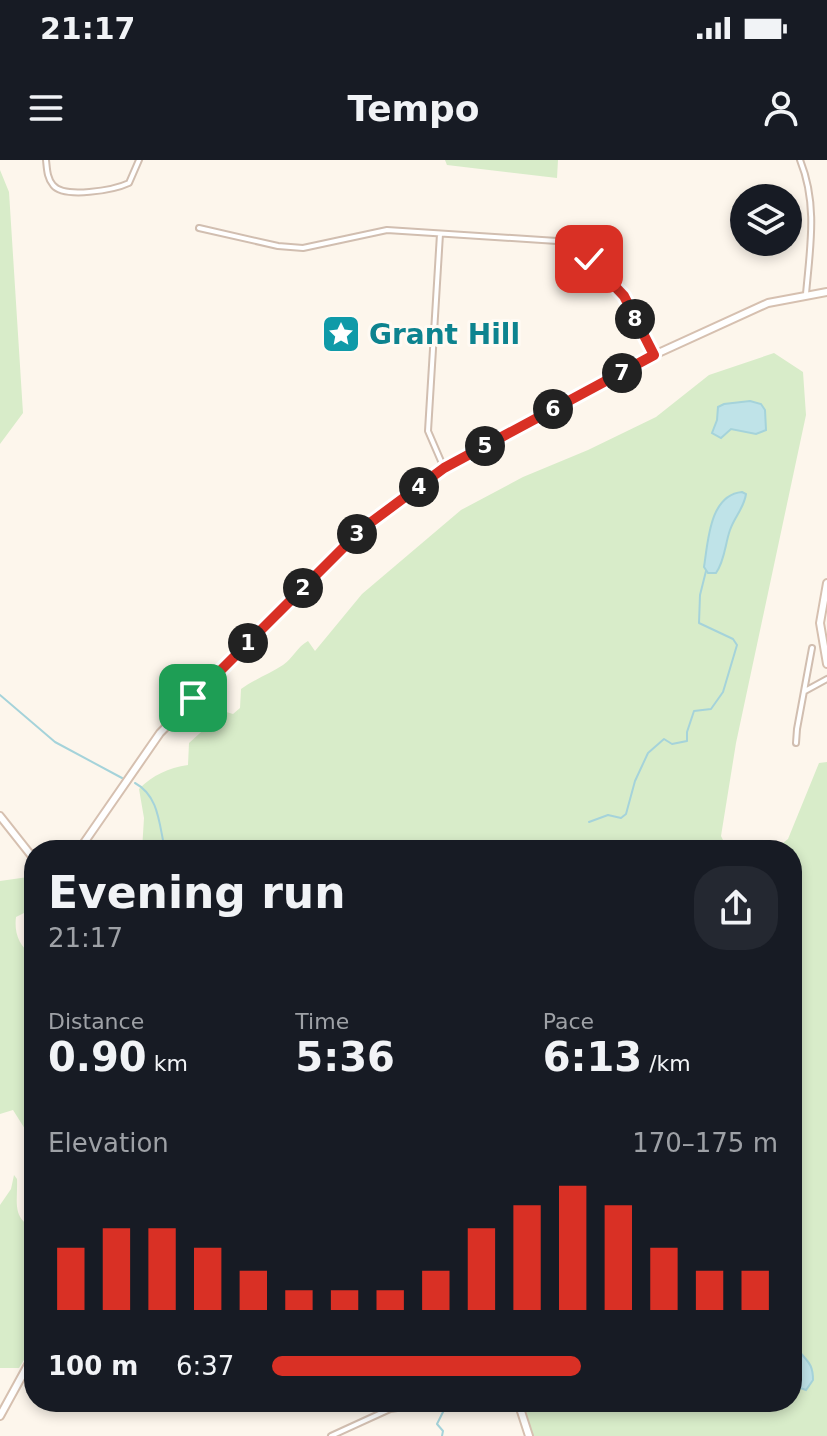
<!DOCTYPE html>
<html lang="en">
<head>
<meta charset="utf-8">
<style>
	:root { --surface:#171b24; --page:#242831; --text:#f1f3f6; --muted:#9ea1a6; --accent:#d93025 }
	body { margin:0; font-family:"DejaVu Sans",sans-serif; background:var(--page); color:var(--text); height:100vh; display:flex; flex-direction:column; font-size:30px; white-space:nowrap }
	* { box-sizing:border-box; margin:0 }
	p { font-size:26px; color:var(--muted) }
	.icon { flex:none; width:44px; height:44px; fill:none; stroke:currentColor; stroke-width:2; stroke-linecap:round; stroke-linejoin:round }
	.map { position:relative; flex:1; overflow:hidden }
	.drawer { position:absolute; left:24px; top:680px; width:778px; height:572px; display:flex; flex-direction:column; background:var(--surface); border-radius:32px; box-shadow:0 4px 12px #0003 }
	.drawer>* { flex:none }
	.fabs { position:absolute; left:730px; top:24px; display:grid; gap:16px }
	.fabs a { display:grid; place-items:center; width:72px; height:72px; border-radius:50%; background:var(--surface); box-shadow:0 4px 12px #0003; font-size:40px }
	.pin { position:absolute; display:grid; place-items:center; width:68px; height:68px; color:#fff; margin:-34px; border-radius:16px; box-shadow:0 4px 12px #0006 }
	.km { position:absolute; width:40px; height:40px; margin:-20px; border-radius:50%; background:#222; color:#fff; font-size:22px; line-height:40px; text-align:center }
	.round { display:grid; place-items:center; flex:none; width:84px; height:84px; border-radius:32px; background:var(--page) }
	.head { display:flex; align-items:center; justify-content:space-between; height:136px; padding:0 24px }
	h1 { font-size:44px; font-weight:600; line-height:60px }
	.figures { display:grid; grid-template-columns:repeat(3,1fr); gap:12px; height:136px; padding:8px 24px }
	.figures div { display:grid; align-content:center }
	.figures b { font-size:40px; font-weight:600 }
	.figures small { font-size:22px; font-weight:400 }
	.figures p { font-size:22px }
	.chart { height:224px; padding:16px 24px }
	.chart p { display:flex; justify-content:space-between }
	.chart svg { width:100%; height:144px; margin-top:8px; stroke:var(--accent); stroke-width:6 }
	ul { padding:0 24px; list-style:none; font-size:26px }
	li { display:grid; grid-template-columns:128px 96px 1fr; align-items:center; height:60px }
	li i { height:20px; border-radius:10px; background:var(--accent) }
	.status { display:flex; justify-content:space-between; align-items:center; height:56px; padding:0 40px; background:var(--surface); direction:ltr }
	.status svg { height:22px; fill:currentColor }
	header { display:flex; justify-content:space-between; align-items:center; height:104px; padding:0 24px; background:var(--surface); font-size:36px; font-weight:600 }
	.map>svg:first-child { display:block }
	.green { fill:#d8ecc9 }
	.water { fill:#bfe3e8; stroke:#a5d3da; stroke-width:2 }
	.lines { fill:none; stroke-linecap:round; stroke-linejoin:round }
	.stream { stroke:#a5d3da; stroke-width:2 }
	.street-casing { stroke:#d1beb0; stroke-width:8 }
	.secondary-casing { stroke:#d6c0b0; stroke-width:10 }
	.street { stroke:#fff; stroke-width:4 }
	.secondary { stroke:#fff; stroke-width:6 }
	.route-casing { stroke:#fff; stroke-width:16 }
	.route { stroke:#d93025; stroke-width:10 }
	.labels { text-anchor:middle; stroke-width:6; stroke-linejoin:round; paint-order:stroke }
	.culture-label { font-size:28px; font-weight:bold; fill:#0d838f; stroke:#fffaf3; text-anchor:start }
</style>
</head>
<body>
<div class="status"><b>21:17</b><svg viewBox="0 0 49 12"><path d="M0 12V9h3v3zM5 12V6h3v6zM10 12V3h3v9zM15 12V0h3v12zM26 1h20v11H26zM47 4h2v5h-2z"/></svg></div>
<header><svg class="icon" aria-label="menu" viewBox="0 0 24 24"><path d="M4 6h16M4 12h16M4 18h16"/></svg>Tempo<svg class="icon" aria-label="person" viewBox="0 0 24 24"><circle cx="12" cy="8" r="4"/><path d="M4 21q1-7 8-7t8 7"/></svg></header>
<div class="map">
<svg width="827" height="1276" viewBox="0 0 827 1276">
	<rect width="100%" height="100%" fill="#fdf6ec"/>
	<path class="green" d="M 445,0 L 558,0 L 557,18 L 447,5 Z
		M 0,10 L 9,32 L 23,253 L 0,284 Z
		M 774,193 L 803,212 L 806,255 L 736,583 L 721,676 L 728,690 L 142,690 L 144,658 L 139,629 C 153,615 168,608 188,605 L 189,583 L 210,564 L 193,538 L 198,533 L 223,551 L 233,554 L 240,548 L 241,529 C 255,519 271,513 283,505 C 293,498 297,487 308,481 L 315,491 L 362,434 L 461,350 L 523,317 L 588,290 L 656,257 L 709,215 Z
		M 827,602 L 827,1276 L 533,1276 L 523,1242 L 792,1242 L 792,690 L 774,690 L 788,679 L 819,603 Z
		M 28,717 L 34,718 L 34,752 L 26,752 L 16,757 C 14,773 19,786 32,795 L 34,1016 L 30,1022 L 25,1016 L 25,969 L 13,950 L 0,954 L 0,721 Z
		M 14,1015 L 17,1019 C 18,1041 11,1058 34,1068 L 34,1184 L 19,1208 L 0,1208 L 0,1045 L 11,1029 Z"/>
	<path class="water" d="M 750,241 L 761,244 L 765,250 L 766,270 L 756,274 L 731,269 L 721,278 L 712,273 L 717,260 L 718,247 L 724,244 Z
		M 742,332 L 746,334 C 744,348 735,356 730,370 C 725,384 725,400 716,413 L 708,413 L 704,407 C 708,383 709,335 742,332 Z
		M 792,1173 L 799,1176 L 798,1190 C 808,1202 813,1204 813,1220 L 806,1230 L 792,1225 Z"/>
	<g class="lines">
		<path class="stream" d="M 0,535 L 55,582 L 122,618
			M 135,623 C 159,636 159,664 165,690
			M 589,662 L 608,655 L 621,658 L 626,654 L 635,621 L 648,593 L 664,579 L 672,584 L 687,581 L 687,572 L 694,551 L 711,549 L 723,532 L 737,485 L 733,479 L 699,463 L 700,435 L 706,411
			M 442,1276 L 443,1271 L 437,1264 L 446,1246"/>
		<g class="street-casing">
			<path id="street" d="M 46,0 C 47,9 47,18 53,25 C 64,39 114,30 129,23 L 139,0
				M 800,0 C 818,44 810,88 806,134
				M 199,68 L 278,86 L 303,88 L 387,70 L 557,81 L 589,99 L 617,127 L 654,195
				M 440,74 L 428,271 L 444,308
				M 805,531 L 827,519
				M 796,583 L 797,569 L 812,488
				M 331,1276 L 390,1249 L 441,1242"/>
		</g>
		<g class="secondary-casing">
			<path id="secondary" d="M 827,423 L 820,463 L 827,504
				M 0,656 L 34,699
				M 79,690 L 160,573 L 362,369 L 444,308 L 654,195 L 768,143 L 827,132
				M 518,1242 L 529,1276
				M 0,1256 L 34,1194"/>
		</g>
		<use href="#street" class="street"/>
		<use href="#secondary" class="secondary"/>
	</g>
	<g class="lines">
		<g class="route-casing">
			<path id="route" d="M 193,538 L 362,369 L 444,308 L 654,195 L 624,136 L 589,99"/>
		</g>
		<use href="#route" class="route"/>
	</g>
	<defs>
		<g id="sight-square" transform="scale(2)"><rect x="-9" y="-9" width="18" height="18" rx="4" fill="#0f9aa8" stroke="#fffaf3"/><path d="M0-6L1.8-2.2L6-1.7L2.9 1.2L3.7 5.4L0 3.3L-3.7 5.4L-2.9 1.2L-6-1.7L-1.8-2.2Z" fill="#fff"/></g>
	</defs>
	<g fill-rule="evenodd">
		<use href="#sight-square" x="341" y="174"/>
	</g>
	<g class="labels">
		<g class="culture-label">
			<text x="369" y="184">Grant Hill</text>
		</g>
	</g>
</svg>
<div class="fabs">
<a><svg class="icon" aria-label="layers" viewBox="0 0 24 24"><path d="M12 4l9 5-9 5-9-5zM3 14l9 5 9-5"/></svg></a>
</div>
<div class="pin" style="left:193px;top:538px;background:#1e9e55"><svg class="icon" aria-label="arrive" viewBox="0 0 24 24"><path d="M6 21V4h12l-3 4 3 4H6"/></svg></div>
<div class="pin" style="left:589px;top:99px;background:#d93025"><svg class="icon" aria-label="check" viewBox="0 0 24 24"><path d="M5 12l5 5 9-10"/></svg></div>
<b class="km" style="left:248px;top:483px">1</b>
<b class="km" style="left:303px;top:428px">2</b>
<b class="km" style="left:357px;top:374px">3</b>
<b class="km" style="left:419px;top:327px">4</b>
<b class="km" style="left:485px;top:286px">5</b>
<b class="km" style="left:553px;top:249px">6</b>
<b class="km" style="left:622px;top:213px">7</b>
<b class="km" style="left:635px;top:159px">8</b>
<section class="drawer">
<div class="head"><div><h1>Evening run</h1><p>21:17</p></div><a class="round"><svg class="icon" aria-label="share" viewBox="0 0 24 24"><path d="M12 15V3M7 8l5-5 5 5M5 13v7h14v-7"/></svg></a></div>
<div class="figures">
<div><p>Distance</p><b>0.90<small> km</small></b></div>
<div><p>Time</p><b>5:36</b></div>
<div><p>Pace</p><b>6:13<small> /km</small></b></div>
</div>
<div class="chart"><p><span>Elevation</span>170–175 m</p>
<svg viewBox="0 0 160 44" preserveAspectRatio="none"><path d="M5 44V25M15 44V19M25 44V19M35 44V25M45 44V32M55 44V38M65 44V38M75 44V38M85 44V32M95 44V19M105 44V12M115 44V6M125 44V12M135 44V25M145 44V32M155 44V32"/></svg>
</div>
<ul>
<li><b>100 m</b>6:37<i style="width:61%"></i></li>
</ul>
</section>
</div>
</body>
</html>
